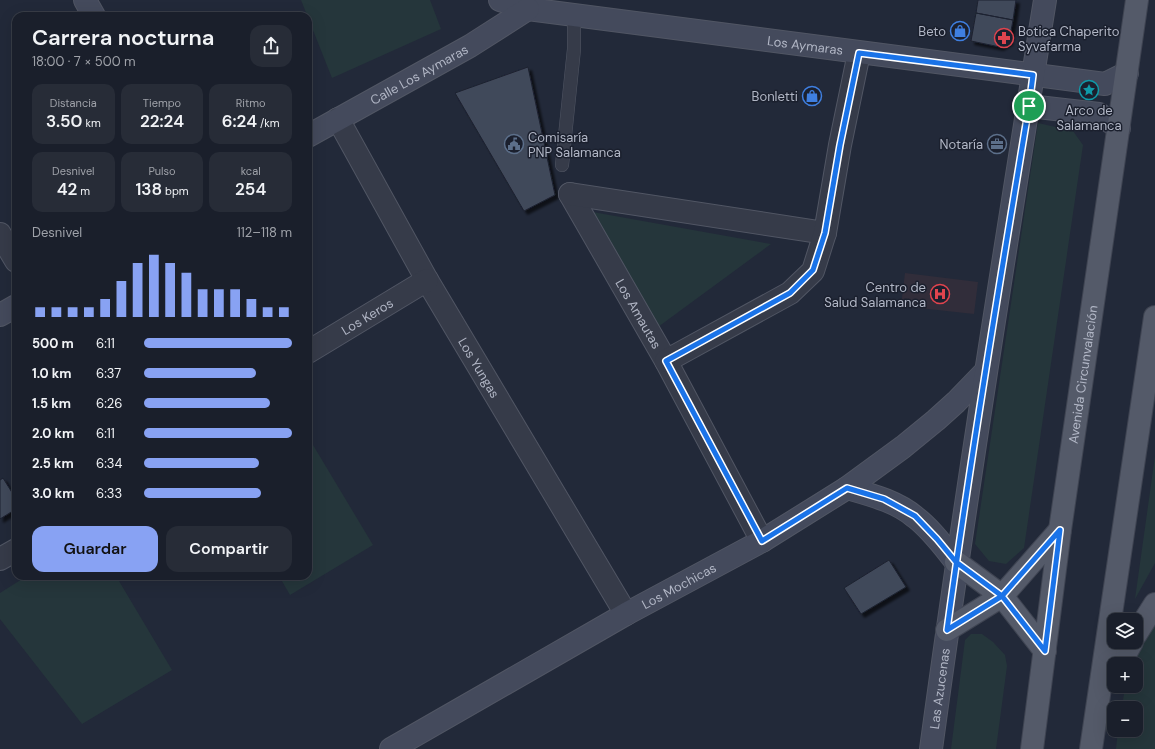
<!DOCTYPE html>
<html lang="es">
<head>
<meta charset="utf-8">
<style>
	:root { --surface:#1a1f2b; --page:#272c37; --text:#f1f3f6; --muted:#9fa2a9; --line:#383d47; --accent:#88a2f3 }
	body { margin:0; font-family:"DM Sans",sans-serif; background:var(--page); color:var(--text); height:100vh; display:flex; flex-direction:column; font-size:15px; white-space:nowrap }
	* { box-sizing:border-box; margin:0 }
	p { font-size:13px; color:var(--muted) }
	.icon { flex:none; width:22px; height:22px; fill:none; stroke:currentColor; stroke-width:2; stroke-linecap:round; stroke-linejoin:round }
	.map { position:relative; flex:1; overflow:hidden }
	.drawer { position:absolute; left:12px; top:12px; width:300px; height:568px; display:flex; flex-direction:column; background:var(--surface); border-radius:12px; box-shadow:0 4px 16px #0002,0 0 0 1px var(--line) }
	.drawer>* { flex:none }
	.tools { position:absolute; left:1107px; top:613px; display:grid; gap:8px }
	.tools a { display:grid; place-items:center; width:36px; height:36px; border-radius:8px; background:var(--surface); box-shadow:0 4px 16px #0002,0 0 0 1px var(--line); font-size:20px }
	.pin { position:absolute; display:grid; place-items:center; width:34px; height:34px; color:#fff; margin:-17px; border:2px solid #fff; border-radius:50%; box-shadow:0 1px 4px #0007 }
	.round { display:grid; place-items:center; flex:none; width:42px; height:42px; border-radius:12px; background:var(--page) }
	.head { display:flex; align-items:center; justify-content:space-between; height:68px; padding:0 20px }
	h1 { font-size:22px; font-weight:600; line-height:30px }
	.metrics { display:grid; grid-template-columns:repeat(3,1fr); gap:6px; height:68px; padding:4px 20px }
	.metrics div { display:grid; align-content:center; border-radius:10px; background:var(--page); text-align:center }
	.metrics b { font-size:17px; font-weight:600 }
	.metrics small { font-size:11px; font-weight:400 }
	.metrics p { font-size:11px }
	.chart { height:112px; padding:8px 20px }
	.chart p { display:flex; justify-content:space-between }
	.chart svg { width:100%; height:72px; margin-top:4px; stroke:var(--accent); stroke-width:6 }
	.action { display:flex; gap:8px; margin-top:auto; padding:8px 20px }
	.action a { flex:1; height:46px; border-radius:12px; background:var(--accent); color:#111; font-size:16px; font-weight:600; line-height:46px; text-align:center }
	.action a+a { background:var(--page); color:var(--text) }
	ul { padding:0 20px; list-style:none; font-size:13px }
	li { display:grid; grid-template-columns:64px 48px 1fr; align-items:center; height:30px }
	li i { height:10px; border-radius:5px; background:var(--accent) }
	.map>svg:first-child { display:block }
	.medical { fill:#312d3a }
	.green { fill:#25363b }
	.building { fill:#41485a; stroke:#1d2230; filter:url(#shadow) }
	.lines { fill:none; stroke-linecap:round; stroke-linejoin:round }
	.lane-casing { stroke:#515664; stroke-width:14 }
	.street-casing { stroke:#515664; stroke-width:24 }
	.secondary-casing { stroke:#515664; stroke-width:24 }
	.primary-casing { stroke:#3f4452; stroke-width:24 }
	.lane { stroke:#363b49; stroke-width:13 }
	.street { stroke:#363b49; stroke-width:22 }
	.secondary { stroke:#444a5c; stroke-width:22 }
	.primary { stroke:#545a69; stroke-width:22 }
	.route-casing { stroke:#fff; stroke-width:8 }
	.route { stroke:#1a73e8; stroke-width:5 }
	.labels { text-anchor:middle; stroke-width:3; stroke-linejoin:round; paint-order:stroke }
	.poi-label { font-size:13px; fill:#b1b6c5; stroke:#1b202e; text-anchor:end }
	.street-label { font-size:13px; fill:#b1b6c5; stroke:#1b202e }
</style>
</head>
<body>
<div class="map">
<svg width="1155" height="749" viewBox="0 0 1155 749">
	<defs>
		<filter id="shadow"><feDropShadow dx="3.5" dy="3.5" stdDeviation="1" flood-color="#0009"/></filter>
	</defs>
	<rect width="100%" height="100%" fill="#222939"/>
	<path class="medical" d="M 905,273 L 978,282 L 974,314 L 901,306 Z"/>
	<path class="green" d="M 301,0 L 430,0 L 441,29 L 332,78 Z
		M 1038,123 L 1073,131 L 1083,145 L 1024,548 L 1006,564 L 989,561 L 975,544 Z
		M 587,211 L 771,244 L 658,327 Z
		M 310,440 L 373,545 L 290,595 L 279,576 L 308,576 L 308,442 Z
		M 1155,456 L 1155,563 L 1135,599 Z
		M 27,576 L 116,576 L 172,670 L 82,724 L 0,619 L 0,593 Z
		M 1155,622 L 1155,749 L 1116,749 L 1118,730 L 1136,730 L 1136,708 L 1122,708 L 1125,686 L 1136,686 L 1136,664 L 1132,664 Z
		M 971,634 L 982,634 L 993,642 L 1005,655 L 1007,666 L 996,749 L 951,749 L 965,640 Z"/>
	<path class="building" d="M 978,0 L 1016,0 L 1013,20 L 976,13 Z
		M 976,13 L 1013,20 L 1009,42 L 1000,47 L 971,41 Z
		M 528,67 L 555,195 L 524,211 L 455,93 Z
		M 3,478 L 16,499 L 16,509 L 0,519 L 0,480 Z
		M 889,560 L 906,587 L 861,614 L 844,588 Z"/>
	<g class="lines">
		<g class="lane-casing">
			<path id="lane" d="M 562,165 L 574,49 L 574,15"/>
		</g>
		<g class="street-casing">
			<g id="street">
				<path id="s1" d="M 338,119 L 427,280 L 626,614"/>
				<path id="s2" d="M 570,194 L 666,361 L 762,541"/>
				<path d="M 570,194 L 825,233"/>
				<path d="M 0,234 L 16,261"/>
				<path id="s3" d="M 308,352 L 427,280"/>
				<path d="M 666,361 L 790,293 L 813,271 L 825,233 L 840,145 L 859,53"/>
				<path d="M 0,559 L 16,550"/>
			</g>
		</g>
		<g class="secondary-casing">
			<g id="secondary">
				<path d="M 85,0 L 94,16"/>
				<path id="s4" d="M 500,0 L 528,9 L 1105,84 L 1127,73"/>
				<path d="M 1029,106 L 1099,114 L 1119,128"/>
				<path id="s5" d="M 308,136 L 470,46 L 528,9"/>
				<path d="M 0,315 L 16,306"/>
				<path d="M 847,488 C 871,495 896,501 915,517 C 931,529 944,547 956,562"/>
				<path id="s6" d="M 391,749 L 626,614 L 762,541 L 847,488 L 903,447 L 936,420 L 956,402 L 985,372"/>
				<path id="s7" d="M 931,749 C 965,499 1005,249 1045,0"/>
			</g>
		</g>
		<g class="primary-casing">
			<g id="primary">
				<path d="M 956,562 L 1002,596 L 1045,651"/>
				<path d="M 947,630 L 1002,596 L 1060,530"/>
				<path d="M 1136,634 L 1155,604"/>
				<path d="M 1120,664 L 1132,642"/>
				<path id="s8" d="M 1032,749 L 1060,530 L 1137,0"/>
				<path d="M 1091,749 L 1155,317"/>
			</g>
		</g>
		<use href="#lane" class="lane"/>
		<use href="#street" class="street"/>
		<use href="#secondary" class="secondary"/>
		<use href="#primary" class="primary"/>
	</g>
	<g class="lines">
		<g class="route-casing">
			<path id="route" d="M 1029,106 L 1033,75 L 859,53 L 840,145 L 825,233 L 813,270 L 790,293 L 666,361 L 762,541 L 847,488 L 884,499 L 915,516 L 937,539 L 956,562 L 1002,596 L 1045,651 L 1060,530 L 1002,596 L 947,630 C 971,455 1000,280 1029,106"/>
		</g>
		<use href="#route" class="route"/>
	</g>
	<defs>
		<g id="shop-ring" transform="scale(1)"><circle r="9.5" fill="#1b202e" stroke="#3f7fe0" stroke-width="1.5"/><path d="M-5-2.5h2.3a2.7 3.5 0 0 1 5.4 0H5L5.5 6h-11ZM-1.5-2.5h3a1.5 2.3 0 0 0-3 0Z" fill="#3f7fe0"/></g>
		<g id="pharmacy-ring" transform="scale(1)"><circle r="9.5" fill="#1b202e" stroke="#e0444e" stroke-width="1.5"/><path d="M-2-6h4v4h4v4h-4v4h-4v-4h-4v-4h4Z" fill="#e0444e"/></g>
		<g id="sight-ring" transform="scale(1)"><circle r="9.5" fill="#1b202e" stroke="#0f9aa8" stroke-width="1.5"/><path d="M0-6L1.8-2.2L6-1.7L2.9 1.2L3.7 5.4L0 3.3L-3.7 5.4L-2.9 1.2L-6-1.7L-1.8-2.2Z" fill="#0f9aa8"/></g>
		<g id="civic-ring" transform="scale(1)"><circle r="9.5" fill="#1b202e" stroke="#5c6f8a" stroke-width="1.5"/><path d="M-.6-6.5H3V-4.5H.6V-3L4-1V1h2V6H-6V1h2V-1L-.6-3ZM-1.2 2.5V6h2.4V2.5Z" fill="#5c6f8a"/></g>
		<g id="office-ring" transform="scale(1)"><circle r="9.5" fill="#1b202e" stroke="#5c6f8a" stroke-width="1.5"/><path d="M-6-3h4V-5.5h4V-3h4V5H-6ZM-1-4.5V-3h2v-1.5ZM-6 0V1H6V0Z" fill="#5c6f8a"/></g>
		<g id="hospital-ring" transform="scale(1)"><circle r="9.5" fill="#1b202e" stroke="#e0444e" stroke-width="1.5"/><path d="M-5-5h3v3.5h4V-5h3V5h-3V1.5h-4V5h-3Z" fill="#e0444e"/></g>
	</defs>
	<g fill-rule="evenodd">
		<use href="#shop-ring" x="960" y="31"/>
		<use href="#pharmacy-ring" x="1004" y="38"/>
		<use href="#sight-ring" x="1089" y="90"/>
		<use href="#shop-ring" x="812" y="96"/>
		<use href="#civic-ring" x="514" y="144"/>
		<use href="#office-ring" x="997" y="144"/>
		<use href="#hospital-ring" x="940" y="294"/>
	</g>
	<g class="labels">
		<g class="poi-label">
			<text x="946" y="36">Beto</text>
			<text x="1018" y="36" text-anchor="start">Botica Chaperito<tspan x="1018" dy="15">Syvafarma</tspan></text>
			<text x="798" y="101">Bonletti</text>
			<text x="1089" y="115" text-anchor="middle">Arco de<tspan x="1089" dy="15">Salamanca</tspan></text>
			<text x="528" y="142" text-anchor="start">Comisaría<tspan x="528" dy="15">PNP Salamanca</tspan></text>
			<text x="983" y="149">Notaría</text>
			<text x="926" y="292">Centro de<tspan x="926" dy="15">Salud Salamanca</tspan></text>
		</g>
		<g class="street-label">
			<text dy="5" stroke="none"><textPath href="#s4" startOffset="309">Los Aymaras</textPath></text>
			<text dy="5" stroke="none"><textPath href="#s5" startOffset="127">Calle Los Aymaras</textPath></text>
			<text dy="5" stroke="none"><textPath href="#s2" startOffset="138">Los Amautas</textPath></text>
			<text dy="5" stroke="none"><textPath href="#s3" startOffset="69">Los Keros</textPath></text>
			<text dy="5" stroke="none"><textPath href="#s1" startOffset="286">Los Yungas</textPath></text>
			<text dy="5" stroke="none"><textPath href="#s8" startOffset="378">Avenida Circunvalación</textPath></text>
			<text dy="5" stroke="none"><textPath href="#s6" startOffset="331">Los Mochicas</textPath></text>
			<text dy="5" stroke="none"><textPath href="#s7" startOffset="61">Las Azucenas</textPath></text>
		</g>
	</g>
</svg>
<div class="tools">
<a><svg class="icon" aria-label="layers" viewBox="0 0 24 24"><path d="M12 4l9 5-9 5-9-5zM3 14l9 5 9-5"/></svg></a>
<a>+</a>
<a>−</a>
</div>
<div class="pin" style="left:1029px;top:106px;background:#1e9e55"><svg class="icon" aria-label="arrive" viewBox="0 0 24 24"><path d="M6 21V4h12l-3 4 3 4H6"/></svg></div>
<section class="drawer">
<div class="head"><div><h1>Carrera nocturna</h1><p>18:00 · 7 × 500 m</p></div><a class="round"><svg class="icon" aria-label="share" viewBox="0 0 24 24"><path d="M12 15V3M7 8l5-5 5 5M5 13v7h14v-7"/></svg></a></div>
<div class="metrics">
<div><p>Distancia</p><b>3.50<small> km</small></b></div>
<div><p>Tiempo</p><b>22:24</b></div>
<div><p>Ritmo</p><b>6:24<small> /km</small></b></div>
</div>
<div class="metrics">
<div><p>Desnivel</p><b>42<small> m</small></b></div>
<div><p>Pulso</p><b>138<small> bpm</small></b></div>
<div><p>kcal</p><b>254</b></div>
</div>
<div class="chart"><p><span>Desnivel</span>112–118 m</p>
<svg viewBox="0 0 160 44" preserveAspectRatio="none"><path d="M5 44V38M15 44V38M25 44V38M35 44V38M45 44V33M55 44V22M65 44V11M75 44V6M85 44V11M95 44V17M105 44V27M115 44V27M125 44V27M135 44V33M145 44V38M155 44V38"/></svg>
</div>
<ul>
<li><b>500 m</b>6:11<i style="width:100%"></i></li>
<li><b>1.0 km</b>6:37<i style="width:76%"></i></li>
<li><b>1.5 km</b>6:26<i style="width:85%"></i></li>
<li><b>2.0 km</b>6:11<i style="width:100%"></i></li>
<li><b>2.5 km</b>6:34<i style="width:78%"></i></li>
<li><b>3.0 km</b>6:33<i style="width:79%"></i></li>
</ul>
<div class="action"><a>Guardar</a><a>Compartir</a></div>
</section>
</div>
</body>
</html>
